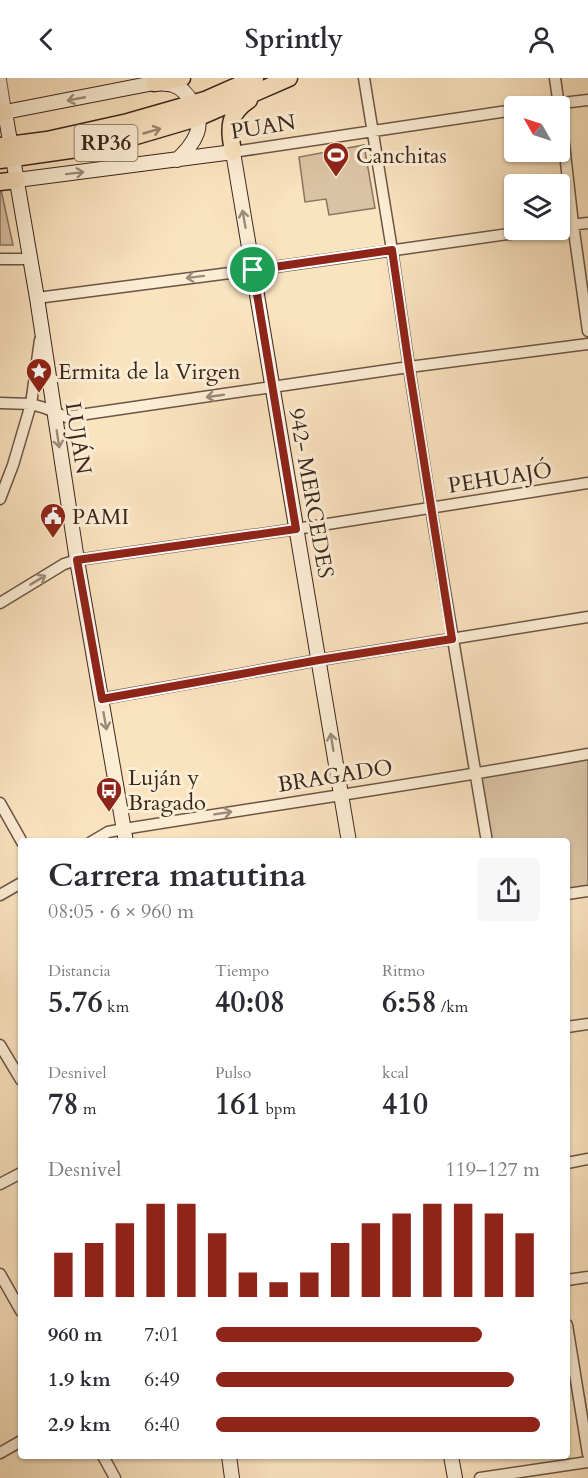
<!DOCTYPE html>
<html lang="es">
<head>
<meta charset="utf-8">
<style>
	:root { --surface:#fff; --page:#f7f7f7; --text:#2b2b33; --muted:#7c7c81; --accent:#8f2418 }
	body { margin:0; font-family:Cardo,serif; background:var(--page); color:var(--text); height:100vh; display:flex; flex-direction:column; font-size:22px; white-space:nowrap }
	* { box-sizing:border-box; margin:0 }
	p { font-size:20px; color:var(--muted) }
	.icon { flex:none; width:33px; height:33px; fill:none; stroke:currentColor; stroke-width:2; stroke-linecap:round; stroke-linejoin:round }
	.map { position:relative; flex:1; overflow:hidden }
	.details { position:absolute; left:18px; top:760px; width:552px; height:621px; display:flex; flex-direction:column; background:var(--surface); border-radius:6px; box-shadow:0 2px 4px #0004 }
	.details>* { flex:none }
	.needle { width:39px; rotate:309deg }
	.buttons { position:absolute; left:504px; top:18px; display:grid; gap:12px }
	.buttons a { display:grid; place-items:center; width:66px; height:66px; border-radius:6px; background:var(--surface); box-shadow:0 2px 4px #0004; font-size:30px }
	.pin { position:absolute; display:grid; place-items:center; width:51px; height:51px; color:#fff; margin:-26px; border:3px solid #fff; border-radius:50%; box-shadow:0 2px 6px #0007 }
	.round { display:grid; place-items:center; flex:none; width:63px; height:63px; border-radius:6px; background:var(--page) }
	.overview { display:flex; align-items:center; justify-content:space-between; height:102px; padding:0 30px }
	h1 { font-size:33px; font-weight:800; line-height:45px }
	.metrics { display:grid; grid-template-columns:repeat(3,1fr); gap:9px; height:102px; padding:6px 30px }
	.metrics div { display:grid; align-content:center }
	.metrics b { font-size:30px; font-weight:800 }
	.metrics small { font-size:16px; font-weight:400 }
	.metrics p { font-size:16px }
	.chart { height:168px; padding:12px 30px }
	.chart p { display:flex; justify-content:space-between }
	.chart svg { width:100%; height:108px; margin-top:6px; stroke:var(--accent); stroke-width:6 }
	ul { padding:0 30px; list-style:none; font-size:20px }
	li { display:grid; grid-template-columns:96px 72px 1fr; align-items:center; height:45px }
	li i { height:15px; border-radius:8px; background:var(--accent) }
	header { display:flex; justify-content:space-between; align-items:center; height:78px; padding:0 30px; background:var(--surface); font-size:27px; font-weight:800 }
	.map>svg:first-child { display:block }
	.green { fill:#dac3a4; stroke:#8b7461; stroke-width:1.5 }
	.lines { fill:none; stroke-linecap:round; stroke-linejoin:round }
	.minor-casing { stroke:#6c5546; stroke-width:13 }
	.tertiary-casing { stroke:#6c5546; stroke-width:14 }
	.secondary-casing { stroke:#3c261e; stroke-width:16 }
	.primary-casing { stroke:#3c261e; stroke-width:19 }
	.minor { stroke:#fcedd5; stroke-width:10 }
	.tertiary { stroke:#fcedd5; stroke-width:12 }
	.secondary { stroke:#fcedd5; stroke-width:14 }
	.primary { stroke:#fae3bf; stroke-width:16 }
	.oneway { stroke:#9c8a7a }
	.oneway2 { stroke:#9b846e }
	.route-casing { stroke:#fff; stroke-width:12 }
	.route { stroke:#8f2418; stroke-width:8 }
	.labels { text-anchor:middle; stroke-width:6; stroke-linejoin:round; paint-order:stroke }
	.shield { fill:#fcedd5; stroke:#766255; stroke-width:1.5 }
	.shield-label { font-size:21px; font-weight:bold; fill:#3c261e }
	.street-label { font-size:22px; fill:#3c261e; stroke:#fcedd5 }
	.poi-label { font-size:22px; fill:#3c261e; stroke:#fcedd5; text-anchor:start }
</style>
</head>
<body>
<header><svg class="icon" aria-label="back" viewBox="0 0 24 24"><path d="M15 5l-7 7 7 7"/></svg>Sprintly<svg class="icon" aria-label="person" viewBox="0 0 24 24"><circle cx="12" cy="8" r="4"/><path d="M4 21q1-7 8-7t8 7"/></svg></header>
<div class="map">
<svg width="588" height="1400" viewBox="0 0 588 1400">
	<rect width="100%" height="100%" fill="#fae3bf"/>
	<filter id="stains"><feTurbulence type="fractalNoise" baseFrequency=".00333" numOctaves="4"/><feColorMatrix values="0 0 0 0 .2 0 0 0 0 .09 0 0 0 0 .02 0 0 0 .5 -.17"/></filter>
	<radialGradient id="worn" r=".72"><stop offset=".6" stop-color="#630" stop-opacity="0"/><stop offset="1" stop-color="#630" stop-opacity=".3"/></radialGradient>
	<path class="green" d="M 364,67 L 375,130 L 329,137 L 326,121 L 305,124 L 299,79 Z
		M 0,107 L 13,167 L 0,167 Z
		M 588,676 L 588,813 L 567,816 L 567,764 L 487,763 L 475,696 Z"/>
	<g class="lines">
		<g class="minor-casing">
			<path id="minor" d="M 364,0 L 392,172 L 409,289 L 431,430 L 487,764
				M 555,0 L 559,28
				M 536,28 L 588,22
				M 560,31 L 573,146 L 588,253
				M 233,74 L 514,32
				M 560,148 L 588,145
				M 0,181 L 30,181
				M 37,220 L 253,192 L 537,152
				M 0,325 L 31,326 L 45,330 L 66,339 L 409,289 L 588,266
				M 0,421 L 13,387 L 31,326 L 40,262
				M 0,525 L 64,486 L 77,482 L 296,451 L 588,405
				M 101,621 L 319,582 L 588,539
				M 0,725 L 22,764
				M 91,764 L 108,754 L 124,751 C 279,726 434,704 588,676
				M 567,816 L 588,813
				M 0,817 L 21,805
				M 567,949 L 588,946
				M 0,967 L 21,1002
				M 567,1085 L 588,1081
				M 0,1106 L 21,1095
				M 0,1196 L 21,1233
				M 567,1202 L 588,1199
				M 567,1247 L 588,1376
				M 0,1375 L 21,1363
				M 103,1378 L 115,1400
				M 480,1400 L 588,1384"/>
		</g>
		<g class="tertiary-casing">
			<path id="tertiary" d="M 0,2 L 5,34"/>
		</g>
		<g class="secondary-casing">
			<path id="secondary" d="M 17,102 L 233,74 L 349,764
				M 126,764 L 77,482 L 37,220 L 5,34 L 154,5 C 160,6 167,5 173,7 C 189,12 203,39 197,55 C 193,66 185,74 177,82
				M 229,1378 L 232,1400
				M 451,1378 L 455,1400"/>
		</g>
		<g class="primary-casing">
			<path id="primary" d="M 154,5 L 182,0
				M 0,35 L 5,34
				M 0,68 L 47,62 L 128,44 L 205,22 L 255,0
				M 233,74 C 229,50 227,37 249,22
				M 0,82 L 91,69 L 136,58 L 197,40 L 289,0
				M 0,104 L 17,102"/>
		</g>
		<use href="#minor" class="minor"/>
		<use href="#tertiary" class="tertiary"/>
		<use href="#secondary" class="secondary"/>
		<use href="#primary" class="primary"/>
	</g>
	<defs><path id="oneway-shaft" d="M-6 0H5M1.5-3L5.5 0L1.5 3" fill="none" stroke-width="1.6" stroke-linecap="round" stroke-linejoin="round" transform="scale(1.5)"/></defs>
	<g class="oneway">
		<use href="#oneway-shaft" transform="translate(76 21) rotate(169)"/>
		<use href="#oneway-shaft" transform="translate(75 95) rotate(-7)"/>
		<use href="#oneway-shaft" transform="translate(244 141) rotate(-100)"/>
		<use href="#oneway-shaft" transform="translate(195 199) rotate(173)"/>
		<use href="#oneway-shaft" transform="translate(215 318) rotate(172)"/>
		<use href="#oneway-shaft" transform="translate(58 361) rotate(81)"/>
		<use href="#oneway-shaft" transform="translate(38 502) rotate(-31)"/>
		<use href="#oneway-shaft" transform="translate(105 643) rotate(80)"/>
		<use href="#oneway-shaft" transform="translate(332 664) rotate(-99)"/>
		<use href="#oneway-shaft" transform="translate(223 735) rotate(-9)"/>
	</g>
	<use class="oneway2" href="#oneway-shaft" transform="translate(152 53) rotate(-16)"/>
	<g class="lines">
		<g class="route-casing">
			<path id="route" d="M 392,172 L 409,289 L 452,561 L 319,582 L 102,621 L 77,482 L 296,451 L 253,192 Z"/>
		</g>
		<use href="#route" class="route"/>
	</g>
	<defs>
		<g id="stadium-pin" transform="scale(1.35)"><path d="M0 17L-7.5 6A9.5 9.5 0 1 1 7.5 6Z" fill="#8f2418" stroke="#fcedd5"/><path d="M0-5a6.5 5 0 1 0 0 10a6.5 5 0 1 0 0-10ZM-3.5-1.8h7v3.6h-7Z" fill="#fff"/></g>
		<g id="sight-pin" transform="scale(1.35)"><path d="M0 17L-7.5 6A9.5 9.5 0 1 1 7.5 6Z" fill="#8f2418" stroke="#fcedd5"/><path d="M0-6L1.8-2.2L6-1.7L2.9 1.2L3.7 5.4L0 3.3L-3.7 5.4L-2.9 1.2L-6-1.7L-1.8-2.2Z" fill="#fff"/></g>
		<g id="civic-pin" transform="scale(1.35)"><path d="M0 17L-7.5 6A9.5 9.5 0 1 1 7.5 6Z" fill="#8f2418" stroke="#fcedd5"/><path d="M-.6-6.5H3V-4.5H.6V-3L4-1V1h2V6H-6V1h2V-1L-.6-3ZM-1.2 2.5V6h2.4V2.5Z" fill="#fff"/></g>
		<g id="bus-pin" transform="scale(1.35)"><path d="M0 17L-7.5 6A9.5 9.5 0 1 1 7.5 6Z" fill="#8f2418" stroke="#fcedd5"/><path d="M-5-6H5V4H4V6H2V4H-2V6H-4V4H-5ZM-3.5-4V0h7V-4ZM-3.5 1.2v1.5H-2V1.2ZM2 1.2v1.5H3.5V1.2Z" fill="#fff"/></g>
	</defs>
	<g fill-rule="evenodd">
		<use href="#stadium-pin" x="336" y="77"/>
		<use href="#sight-pin" x="39" y="293"/>
		<use href="#civic-pin" x="53" y="438"/>
		<use href="#bus-pin" x="109" y="712"/>
	</g>
	<g class="labels">
		<rect class="shield" x="74.5" y="47" width="63" height="36" rx="4.5"/>
		<g class="shield-label">
			<text x="106" y="72">RP36</text>
		</g>
		<g class="street-label">
			<text transform="translate(263 48) rotate(-9)" y="8">PUAN</text>
			<text transform="translate(79 360) rotate(81)" y="8">LUJÁN</text>
			<text transform="translate(499 399) rotate(-9)" y="8">PEHUAJÓ</text>
			<text transform="translate(312 415) rotate(80)" y="8">942- MERCEDES</text>
			<text transform="translate(335 697) rotate(-9)" y="8">BRAGADO</text>
		</g>
		<g class="poi-label">
			<text x="356" y="85">Canchitas</text>
			<text x="58" y="301">Ermita de la Virgen</text>
			<text x="72" y="446">PAMI</text>
			<text x="128" y="707">Luján y<tspan x="128" dy="25">Bragado</tspan></text>
		</g>
	</g>
	<rect width="100%" height="100%" filter="url(#stains)"/>
	<rect width="100%" height="100%" fill="url(#worn)"/>
</svg>
<div class="buttons">
<a><svg class="needle" viewBox="-14 -14 28 28"><path d="M0-13l5 13h-10z" fill="#e53935"/><path d="M0 13l5-13h-10z" fill="#7c7c81"/></svg></a>
<a><svg class="icon" aria-label="layers" viewBox="0 0 24 24"><path d="M12 4l9 5-9 5-9-5zM3 14l9 5 9-5"/></svg></a>
</div>
<div class="pin" style="left:253px;top:192px;background:#1e9e55"><svg class="icon" aria-label="arrive" viewBox="0 0 24 24"><path d="M6 21V4h12l-3 4 3 4H6"/></svg></div>
<section class="details">
<div class="overview"><div><h1>Carrera matutina</h1><p>08:05 · 6 × 960 m</p></div><a class="round"><svg class="icon" aria-label="share" viewBox="0 0 24 24"><path d="M12 15V3M7 8l5-5 5 5M5 13v7h14v-7"/></svg></a></div>
<div class="metrics">
<div><p>Distancia</p><b>5.76<small> km</small></b></div>
<div><p>Tiempo</p><b>40:08</b></div>
<div><p>Ritmo</p><b>6:58<small> /km</small></b></div>
</div>
<div class="metrics">
<div><p>Desnivel</p><b>78<small> m</small></b></div>
<div><p>Pulso</p><b>161<small> bpm</small></b></div>
<div><p>kcal</p><b>410</b></div>
</div>
<div class="chart"><p><span>Desnivel</span>119–127 m</p>
<svg viewBox="0 0 160 44" preserveAspectRatio="none"><path d="M5 44V26M15 44V22M25 44V14M35 44V6M45 44V6M55 44V18M65 44V34M75 44V38M85 44V34M95 44V22M105 44V14M115 44V10M125 44V6M135 44V6M145 44V10M155 44V18"/></svg>
</div>
<ul>
<li><b>960 m</b>7:01<i style="width:82%"></i></li>
<li><b>1.9 km</b>6:49<i style="width:92%"></i></li>
<li><b>2.9 km</b>6:40<i style="width:100%"></i></li>
</ul>
</section>
</div>
</body>
</html>
